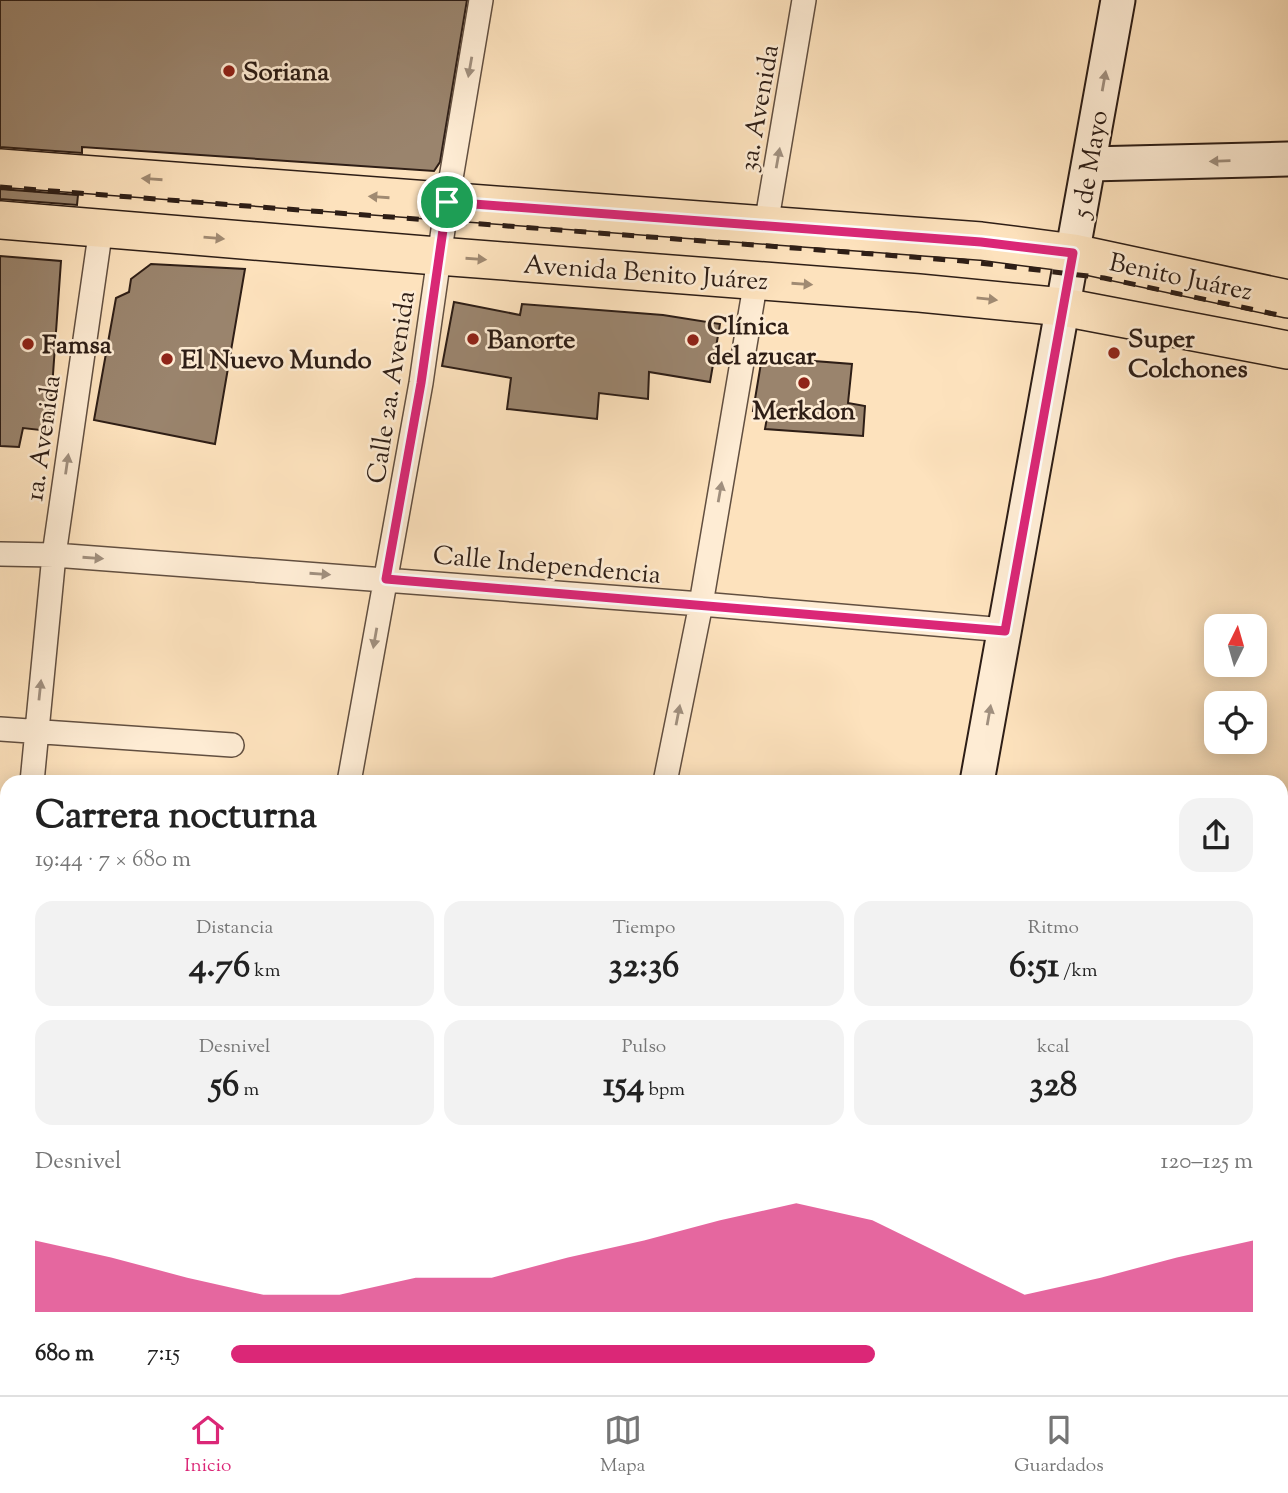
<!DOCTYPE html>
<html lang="es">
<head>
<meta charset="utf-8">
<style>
	:root { --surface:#fff; --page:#f2f2f2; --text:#222; --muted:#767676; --line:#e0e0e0; --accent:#db2777 }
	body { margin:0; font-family:"Sorts Mill Goudy",serif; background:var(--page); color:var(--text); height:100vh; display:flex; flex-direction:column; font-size:26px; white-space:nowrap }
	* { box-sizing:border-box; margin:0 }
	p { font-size:23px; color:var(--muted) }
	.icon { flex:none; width:38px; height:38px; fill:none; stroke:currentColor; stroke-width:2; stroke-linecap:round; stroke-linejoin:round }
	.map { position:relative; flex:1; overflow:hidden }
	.panel { position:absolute; left:0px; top:775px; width:1288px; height:621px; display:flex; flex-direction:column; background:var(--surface); border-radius:21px 21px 0 0; box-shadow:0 4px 18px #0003 }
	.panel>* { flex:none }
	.needle { width:46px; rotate:5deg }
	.buttons { position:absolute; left:1204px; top:614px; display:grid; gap:14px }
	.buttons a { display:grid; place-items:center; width:63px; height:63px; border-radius:14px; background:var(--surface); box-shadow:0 4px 18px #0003; font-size:35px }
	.pin { position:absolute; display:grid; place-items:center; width:60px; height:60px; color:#fff; margin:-30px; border:4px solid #fff; border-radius:50%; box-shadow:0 2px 7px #0007 }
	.round { display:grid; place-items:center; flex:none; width:74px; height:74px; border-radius:21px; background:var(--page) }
	.headline { display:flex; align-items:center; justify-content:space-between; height:119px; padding:0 35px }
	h1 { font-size:38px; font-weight:700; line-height:52px }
	.figures { display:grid; grid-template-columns:repeat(3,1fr); gap:10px; height:119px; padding:7px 35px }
	.figures div { display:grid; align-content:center; border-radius:18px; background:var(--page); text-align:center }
	.figures b { font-size:35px; font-weight:700 }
	.figures small { font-size:19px; font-weight:400 }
	.figures p { font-size:19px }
	.chart { height:196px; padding:14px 35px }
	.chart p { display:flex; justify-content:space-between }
	.chart svg { width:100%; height:126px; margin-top:7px; fill:var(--accent); opacity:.7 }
	ul { padding:0 35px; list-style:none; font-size:23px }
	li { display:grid; grid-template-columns:112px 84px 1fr; align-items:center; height:52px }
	li i { height:18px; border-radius:9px; background:var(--accent) }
	.dock { display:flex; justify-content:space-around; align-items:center; height:98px; border-top:2px solid var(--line); background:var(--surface); font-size:19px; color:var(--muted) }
	.dock a { display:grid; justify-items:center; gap:4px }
	.dock .on { color:var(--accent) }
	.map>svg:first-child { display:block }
	.building { fill:#9a846d; stroke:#2e1e16; stroke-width:2 }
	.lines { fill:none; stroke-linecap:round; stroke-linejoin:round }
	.street-casing { stroke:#624f40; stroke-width:26 }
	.secondary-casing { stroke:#2e1e16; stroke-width:37 }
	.primary-casing { stroke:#2e1e16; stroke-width:40 }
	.street { stroke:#feecd4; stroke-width:23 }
	.secondary { stroke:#feecd4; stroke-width:33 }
	.primary { stroke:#fde2bd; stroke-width:37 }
	.rail { stroke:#2e1e16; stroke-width:5; stroke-dasharray:12 12; stroke-linecap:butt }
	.oneway { fill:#a08f7e }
	.oneway2 { fill:#a08a72 }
	.route-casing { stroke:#fff; stroke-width:14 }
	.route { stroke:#db2777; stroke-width:9 }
	.poi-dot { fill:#8f2418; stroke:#feecd4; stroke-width:2.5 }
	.labels { text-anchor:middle; stroke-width:5; stroke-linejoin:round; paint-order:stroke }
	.poi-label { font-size:26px; font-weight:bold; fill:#2e1e16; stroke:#feecd4; text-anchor:start }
	.street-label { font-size:26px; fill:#2e1e16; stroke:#feecd4 }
</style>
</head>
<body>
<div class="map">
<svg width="1288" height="1395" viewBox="0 0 1288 1395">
	<rect width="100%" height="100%" fill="#fde2bd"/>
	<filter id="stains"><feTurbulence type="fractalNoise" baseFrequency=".00286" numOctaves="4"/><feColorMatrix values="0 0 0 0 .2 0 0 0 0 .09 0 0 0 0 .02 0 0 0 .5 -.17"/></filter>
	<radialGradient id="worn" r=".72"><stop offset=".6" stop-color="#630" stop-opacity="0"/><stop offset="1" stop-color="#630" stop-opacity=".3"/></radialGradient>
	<path class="building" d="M 0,0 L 467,0 L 440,162 L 434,171 L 82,147 L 82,153 L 0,147 Z
		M 0,189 L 78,195 L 77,205 L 0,199 Z
		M 0,256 L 61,261 L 49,431 L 23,428 L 19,447 L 0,446 Z
		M 151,264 L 245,269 L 215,444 L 94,420 L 116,298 L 129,292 L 131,279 Z
		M 454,302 L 520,315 L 522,304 L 663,315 L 720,324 L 710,382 L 649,372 L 648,399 L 599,393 L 597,419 L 507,409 L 511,378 L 442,366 Z
		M 762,357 L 852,364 L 848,403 L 865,406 L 863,436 L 765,429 L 768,412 L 753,411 Z"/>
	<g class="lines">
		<g class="street-casing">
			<path id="street" d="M 766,225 L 804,0
				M 0,554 L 54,555 L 701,604 L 1005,630
				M 0,729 L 232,745
				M 32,782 L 54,555 L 101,228
				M 349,782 L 421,383 L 447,202 L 481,0
				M 665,782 L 701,604 L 756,280
				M 1281,993 L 1288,994
				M 0,1257 L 7,1149
				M 1281,1316 L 1288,1279
				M 1281,1337 L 1288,1338
				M 245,1395 L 246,1390
				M 557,1395 L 558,1390
				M 1267,1395 L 1268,1390"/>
		</g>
		<g class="secondary-casing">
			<path id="secondary" d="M 1090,164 L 1288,159
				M 977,782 L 1118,0
				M 0,905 L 7,905
				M 0,1233 L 7,1233
				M 870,1395 L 871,1390"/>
		</g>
		<g class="primary-casing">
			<path id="primary" d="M 0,168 L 981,241 L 1074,253 L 1288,299
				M 0,220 L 425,255 L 919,293 L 1063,307 L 1288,350"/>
		</g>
		<use href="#street" class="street"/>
		<use href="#secondary" class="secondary"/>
		<use href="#primary" class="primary"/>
		<path class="rail" d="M 0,187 L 963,261 L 1104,278 L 1288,317"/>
	</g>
	<defs><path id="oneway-solid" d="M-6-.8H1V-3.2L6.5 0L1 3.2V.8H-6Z" transform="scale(1.75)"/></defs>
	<g class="oneway">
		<use href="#oneway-solid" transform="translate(470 67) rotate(100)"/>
		<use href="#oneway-solid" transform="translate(1104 81) rotate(-80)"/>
		<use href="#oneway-solid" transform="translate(778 158) rotate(-80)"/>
		<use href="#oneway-solid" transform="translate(1220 161) rotate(178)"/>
		<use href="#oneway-solid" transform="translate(67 464) rotate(-82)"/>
		<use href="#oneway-solid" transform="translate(720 492) rotate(-80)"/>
		<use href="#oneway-solid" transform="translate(93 558) rotate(4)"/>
		<use href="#oneway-solid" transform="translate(320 574) rotate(4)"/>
		<use href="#oneway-solid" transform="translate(375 638) rotate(100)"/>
		<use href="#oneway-solid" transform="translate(40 690) rotate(-84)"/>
		<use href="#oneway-solid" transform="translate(678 715) rotate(-79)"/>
		<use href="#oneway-solid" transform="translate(989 715) rotate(-80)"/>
	</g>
	<g class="oneway2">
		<use href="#oneway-solid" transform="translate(152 179) rotate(-176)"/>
		<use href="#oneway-solid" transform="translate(379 197) rotate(-176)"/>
		<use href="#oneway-solid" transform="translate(214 238) rotate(5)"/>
		<use href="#oneway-solid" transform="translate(476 259) rotate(4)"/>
		<use href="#oneway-solid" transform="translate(802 284) rotate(4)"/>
		<use href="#oneway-solid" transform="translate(987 299) rotate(6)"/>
	</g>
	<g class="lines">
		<g class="route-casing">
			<path id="route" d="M 447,202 L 981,242 L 1073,253 L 1005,631 L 386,579 L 421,383 Z"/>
		</g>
		<use href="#route" class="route"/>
	</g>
	<g class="poi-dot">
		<circle cx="229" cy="71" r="7"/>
		<circle cx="473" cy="339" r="7"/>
		<circle cx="693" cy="340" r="7"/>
		<circle cx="28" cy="344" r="7"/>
		<circle cx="1114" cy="353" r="7"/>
		<circle cx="167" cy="359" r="7"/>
		<circle cx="804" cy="383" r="7"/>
	</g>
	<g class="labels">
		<g class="poi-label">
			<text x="243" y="80">Soriana</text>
			<text x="707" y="334">Clínica<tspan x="707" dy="30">del azucar</tspan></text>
			<text x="1128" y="347">Super<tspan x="1128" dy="30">Colchones</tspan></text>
			<text x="487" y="348">Banorte</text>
			<text x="42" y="353">Famsa</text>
			<text x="181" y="368">El Nuevo Mundo</text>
			<text x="804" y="419" text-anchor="middle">Merkdon</text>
		</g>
		<g class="street-label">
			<text transform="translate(758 108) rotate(-80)" y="9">3a. Avenida</text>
			<text transform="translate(1089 164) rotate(-80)" y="9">5 de Mayo</text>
			<text transform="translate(646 272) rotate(4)" y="9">Avenida Benito Juárez</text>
			<text transform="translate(1181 276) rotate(12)" y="9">Benito Juárez</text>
			<text transform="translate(390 387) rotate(-81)" y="9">Calle 2a. Avenida</text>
			<text transform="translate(42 438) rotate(-82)" y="9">1a. Avenida</text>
			<text transform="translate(547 564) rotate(5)" y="9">Calle Independencia</text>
		</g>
	</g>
	<rect width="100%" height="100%" filter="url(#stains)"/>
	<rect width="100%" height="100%" fill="url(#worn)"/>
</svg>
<div class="buttons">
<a><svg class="needle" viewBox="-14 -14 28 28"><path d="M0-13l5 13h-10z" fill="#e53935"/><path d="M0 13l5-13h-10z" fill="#767676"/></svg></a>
<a><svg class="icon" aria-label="locate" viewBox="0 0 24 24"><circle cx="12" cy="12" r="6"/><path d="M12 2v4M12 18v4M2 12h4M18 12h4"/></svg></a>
</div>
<div class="pin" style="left:447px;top:202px;background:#1e9e55"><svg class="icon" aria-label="arrive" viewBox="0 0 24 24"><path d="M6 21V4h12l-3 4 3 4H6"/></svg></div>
<section class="panel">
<div class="headline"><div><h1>Carrera nocturna</h1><p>19:44 · 7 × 680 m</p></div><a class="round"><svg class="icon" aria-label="share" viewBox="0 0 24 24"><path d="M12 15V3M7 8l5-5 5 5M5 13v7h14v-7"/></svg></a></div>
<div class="figures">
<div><p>Distancia</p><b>4.76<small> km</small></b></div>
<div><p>Tiempo</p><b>32:36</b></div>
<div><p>Ritmo</p><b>6:51<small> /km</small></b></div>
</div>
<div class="figures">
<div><p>Desnivel</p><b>56<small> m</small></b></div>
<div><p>Pulso</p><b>154<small> bpm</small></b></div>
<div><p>kcal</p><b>328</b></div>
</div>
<div class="chart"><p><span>Desnivel</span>120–125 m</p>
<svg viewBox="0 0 160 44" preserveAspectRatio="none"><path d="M0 44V19L10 25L20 32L30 38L40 38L50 32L60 32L70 25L80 19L90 12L100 6L110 12L120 25L130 38L140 32L150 25L160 19V44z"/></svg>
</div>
<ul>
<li><b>680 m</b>7:15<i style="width:63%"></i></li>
</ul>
</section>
</div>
<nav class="dock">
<a class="on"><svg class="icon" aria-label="home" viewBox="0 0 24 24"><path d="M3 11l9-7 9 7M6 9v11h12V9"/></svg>Inicio</a>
<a><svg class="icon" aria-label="map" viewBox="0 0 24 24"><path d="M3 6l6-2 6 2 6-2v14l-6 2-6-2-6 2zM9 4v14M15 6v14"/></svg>Mapa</a>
<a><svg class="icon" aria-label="saved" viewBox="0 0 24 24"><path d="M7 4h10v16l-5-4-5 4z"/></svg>Guardados</a>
</nav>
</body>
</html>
